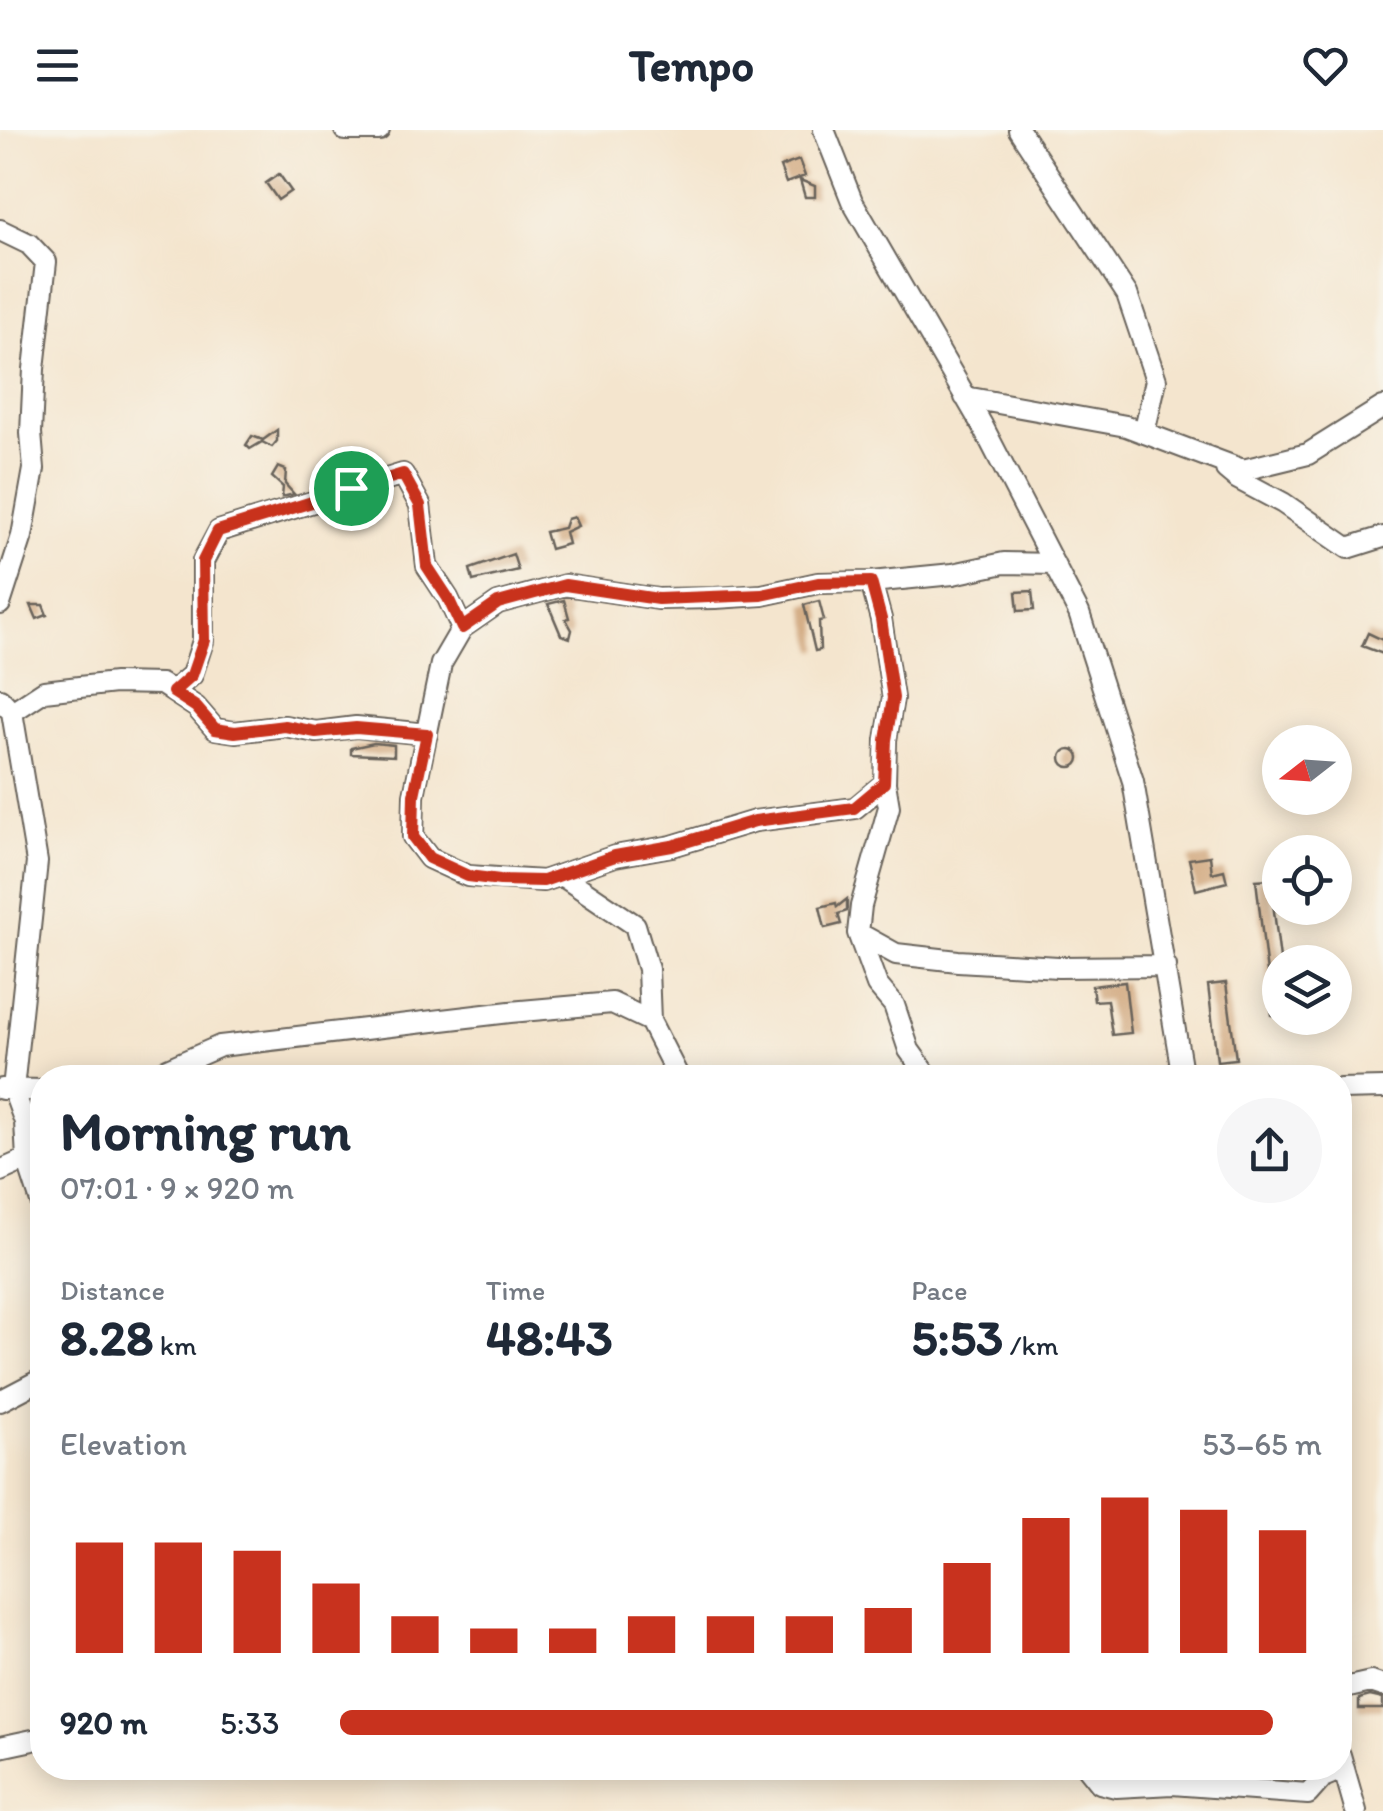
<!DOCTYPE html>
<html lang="en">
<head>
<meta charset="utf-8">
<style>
	:root { --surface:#fff; --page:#f6f6f7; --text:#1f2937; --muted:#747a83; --accent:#c8321e }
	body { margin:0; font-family:Itim,sans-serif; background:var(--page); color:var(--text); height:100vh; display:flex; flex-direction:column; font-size:38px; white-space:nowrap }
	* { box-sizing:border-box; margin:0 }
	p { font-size:32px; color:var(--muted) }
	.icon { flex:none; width:55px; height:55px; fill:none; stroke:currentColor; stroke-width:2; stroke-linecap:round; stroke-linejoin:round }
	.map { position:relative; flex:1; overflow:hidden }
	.sheet { position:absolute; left:30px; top:935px; width:1322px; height:715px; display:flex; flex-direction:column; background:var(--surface); border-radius:40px; box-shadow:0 5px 25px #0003 }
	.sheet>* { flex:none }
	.needle { width:65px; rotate:253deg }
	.tools { position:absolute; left:1262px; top:595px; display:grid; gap:20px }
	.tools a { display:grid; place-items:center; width:90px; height:90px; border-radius:50%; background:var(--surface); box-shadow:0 5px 25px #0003; font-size:50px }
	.pin { position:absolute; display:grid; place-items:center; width:85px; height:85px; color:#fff; margin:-42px; border:5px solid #fff; border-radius:50%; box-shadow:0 2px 10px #0007 }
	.round { display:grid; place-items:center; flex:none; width:105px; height:105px; border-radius:52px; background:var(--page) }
	.headline { display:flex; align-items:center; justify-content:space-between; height:170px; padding:0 30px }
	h1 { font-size:55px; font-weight:700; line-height:75px }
	.metrics { display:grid; grid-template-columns:repeat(3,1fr); gap:15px; height:170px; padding:10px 30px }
	.metrics div { display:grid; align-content:center }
	.metrics b { font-size:50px; font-weight:700 }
	.metrics small { font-size:28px; font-weight:400 }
	.metrics p { font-size:28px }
	.chart { height:280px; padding:20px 30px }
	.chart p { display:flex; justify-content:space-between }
	.chart svg { width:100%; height:180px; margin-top:10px; stroke:var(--accent); stroke-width:6 }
	ul { padding:0 30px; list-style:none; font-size:32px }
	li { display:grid; grid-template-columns:160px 120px 1fr; align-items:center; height:75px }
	li i { height:25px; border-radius:12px; background:var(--accent) }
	header { display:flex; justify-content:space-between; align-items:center; height:130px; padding:0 30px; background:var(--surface); font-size:45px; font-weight:700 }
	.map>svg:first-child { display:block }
	.building { fill:#d4ae87 }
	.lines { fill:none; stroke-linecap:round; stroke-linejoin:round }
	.minor-casing { stroke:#68625a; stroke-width:24 }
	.minor { stroke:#fff; stroke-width:20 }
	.route-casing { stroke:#fff; stroke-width:20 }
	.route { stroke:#c8321e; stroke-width:12 }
</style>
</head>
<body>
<header><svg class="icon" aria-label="menu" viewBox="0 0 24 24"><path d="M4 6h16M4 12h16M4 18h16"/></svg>Tempo<svg class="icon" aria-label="heart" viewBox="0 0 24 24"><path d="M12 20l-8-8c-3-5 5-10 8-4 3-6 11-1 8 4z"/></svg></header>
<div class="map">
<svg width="1383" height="1681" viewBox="0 0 1383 1681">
	<rect width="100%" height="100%" fill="#f7f3e8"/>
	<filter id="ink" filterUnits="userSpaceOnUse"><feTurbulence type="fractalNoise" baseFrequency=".01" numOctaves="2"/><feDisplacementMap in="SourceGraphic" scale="20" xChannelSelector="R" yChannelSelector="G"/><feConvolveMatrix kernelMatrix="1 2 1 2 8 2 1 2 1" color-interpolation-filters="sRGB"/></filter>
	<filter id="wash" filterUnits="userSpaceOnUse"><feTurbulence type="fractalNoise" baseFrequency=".0048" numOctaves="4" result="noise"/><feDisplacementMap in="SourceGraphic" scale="40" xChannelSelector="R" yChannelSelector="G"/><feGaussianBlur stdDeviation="2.25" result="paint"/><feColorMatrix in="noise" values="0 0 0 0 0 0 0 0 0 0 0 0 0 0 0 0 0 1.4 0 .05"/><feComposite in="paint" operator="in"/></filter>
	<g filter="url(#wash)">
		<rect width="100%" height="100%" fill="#f4e5ce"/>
		<g id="blocks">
			<path class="building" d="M 799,30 L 805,46 L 786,53 L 780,37 Z
				M 279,44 L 291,61 L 278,70 L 266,53 Z
				M 800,50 L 815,56 L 815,67 L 805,67 Z
				M 277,300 L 277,311 L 272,317 L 262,312 L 250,319 L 246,315 L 252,306 L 263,310 Z
				M 278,337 L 286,340 L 285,354 L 294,364 L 282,367 L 283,357 L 272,347 Z
				M 574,387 L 578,396 L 565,402 L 568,414 L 550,419 L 545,402 L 564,398 L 567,389 Z
				M 513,424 L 518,440 L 473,451 L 470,439 Z
				M 1032,461 L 1034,480 L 1018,481 L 1016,462 Z
				M 564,470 L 569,488 L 566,489 L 572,500 L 570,508 L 561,505 L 548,474 Z
				M 819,471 L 824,490 L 819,491 L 820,520 L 815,521 L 804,475 Z
				M 31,475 L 43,475 L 47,485 L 37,489 Z
				M 1368,503 L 1383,510 L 1383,524 L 1362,516 Z
				M 374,613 L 394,615 L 394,626 L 351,624 L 351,618 Z
				M1061 628a9 9 0 1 1 18 0a9 9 0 1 1-18 0Z
				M 1210,726 L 1212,743 L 1224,740 L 1227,752 L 1196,760 L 1189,729 Z
				M 1270,749 L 1280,829 L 1280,884 L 1272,885 L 1256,750 Z
				M 847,769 L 847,781 L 838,784 L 841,794 L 825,798 L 820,777 L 836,773 L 837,777 Z
				M 1125,852 L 1131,903 L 1112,905 L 1107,870 L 1094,871 L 1092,856 Z
				M 1226,853 L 1236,929 L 1217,931 L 1208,855 Z
				M 1370,1566 L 1383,1569 L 1383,1579 L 1359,1579 L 1359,1569 Z"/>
		</g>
	</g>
	<g filter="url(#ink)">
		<use href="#blocks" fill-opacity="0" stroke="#68625a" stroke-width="2.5"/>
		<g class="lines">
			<g class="minor-casing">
				<path id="minor" d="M 345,0 L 379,0
					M 824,0 L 852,71 L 982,295 L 1079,483 L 1133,651 L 1183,948
					M 1019,0 L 1127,164 L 1156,250 L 1144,303
					M 0,100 L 29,114 L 46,132 L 34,239 L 31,303 L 34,339 L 22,406 L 0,474
					M 965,267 L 1126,296 L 1243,340 L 1308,324 L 1383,277
					M 1226,339 L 1238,349 L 1283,373 L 1348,418 L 1383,407
					M 871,452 L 881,489 L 893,568 L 886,610 L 885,653 L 855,678 L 755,691 L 672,716 L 615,726 L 543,751 L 468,746 L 429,728 L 413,707 L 414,665 L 441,534 L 462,498 L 498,473 L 565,455 L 658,469 L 715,468 L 762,465 L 818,453 L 871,452 L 953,444 L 1004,433 L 1054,434
					M 173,561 L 192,545 L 203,511 L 203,431 L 219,401 L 403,344 L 420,375 L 427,436 L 448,468 L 462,498
					M 0,569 L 12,582 L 37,732 L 13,959 L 25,992 L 27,1029 L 42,1075
					M 12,582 L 44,561 L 115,553 L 161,554 L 196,577 L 215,599 L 235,602 L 285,596 L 316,602 L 356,597 L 427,604
					M 885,653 L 889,677 L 861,776 L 858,803 L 877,855 L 894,875 L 909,920 L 924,941 L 924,948
					M 561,745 L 635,795 L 648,839 L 650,891
					M 858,803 L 896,824 L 958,831 L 1058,837 L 1166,836
					M 147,948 L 220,916 L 510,882 L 612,873 L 650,891 L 679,948
					M 2,959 L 42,960
					M 1340,959 L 1383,958
					M 0,1041 L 27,1029
					M 0,1271 L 42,1249
					M 1340,1559 L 1371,1552 L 1383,1556
					M 0,1617 L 42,1608
					M 1340,1625 L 1356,1681
					M 1088,1638 L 1100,1653 L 1116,1657 L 1172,1654 L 1308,1664 L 1323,1647 L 1344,1638"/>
			</g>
			<use href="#minor" class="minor"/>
		</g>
	</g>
	<g class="lines" filter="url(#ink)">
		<g class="route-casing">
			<path id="route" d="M 403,344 L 420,375 L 427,436 L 448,468 L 462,498 L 498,473 L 565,455 L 658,469 L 762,465 L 818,453 L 871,452 L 881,489 L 893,568 L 886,610 L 884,653 L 854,678 L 755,691 L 672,716 L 615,726 L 543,751 L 500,750 L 468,746 L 429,728 L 413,707 L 414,665 L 427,604 L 356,598 L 316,602 L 285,596 L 235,602 L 215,599 L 196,577 L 173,562 L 192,545 L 204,510 L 203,431 L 218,401 Z"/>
		</g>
		<use href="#route" class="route"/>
	</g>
</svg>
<div class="tools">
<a><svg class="needle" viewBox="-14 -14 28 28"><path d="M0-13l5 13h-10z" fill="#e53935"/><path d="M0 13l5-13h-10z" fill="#747a83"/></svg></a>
<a><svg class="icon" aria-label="locate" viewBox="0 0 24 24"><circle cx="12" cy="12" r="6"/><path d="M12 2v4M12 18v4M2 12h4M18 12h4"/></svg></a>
<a><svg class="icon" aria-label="layers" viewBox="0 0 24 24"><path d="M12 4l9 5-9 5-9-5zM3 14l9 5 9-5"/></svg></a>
</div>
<div class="pin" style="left:351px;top:358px;background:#1e9e55"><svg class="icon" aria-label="arrive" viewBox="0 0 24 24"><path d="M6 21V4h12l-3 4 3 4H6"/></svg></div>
<section class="sheet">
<div class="headline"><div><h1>Morning run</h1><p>07:01 · 9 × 920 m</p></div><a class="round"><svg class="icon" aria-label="share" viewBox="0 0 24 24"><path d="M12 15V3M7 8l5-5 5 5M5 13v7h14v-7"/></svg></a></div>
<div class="metrics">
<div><p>Distance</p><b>8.28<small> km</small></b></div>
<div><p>Time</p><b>48:43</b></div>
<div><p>Pace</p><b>5:53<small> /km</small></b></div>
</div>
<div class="chart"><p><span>Elevation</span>53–65 m</p>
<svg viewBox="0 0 160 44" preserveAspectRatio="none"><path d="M5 44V17M15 44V17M25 44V19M35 44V27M45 44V35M55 44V38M65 44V38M75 44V35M85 44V35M95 44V35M105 44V33M115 44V22M125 44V11M135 44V6M145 44V9M155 44V14"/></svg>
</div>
<ul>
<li><b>920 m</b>5:33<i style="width:95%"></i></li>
</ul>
</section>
</div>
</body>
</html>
